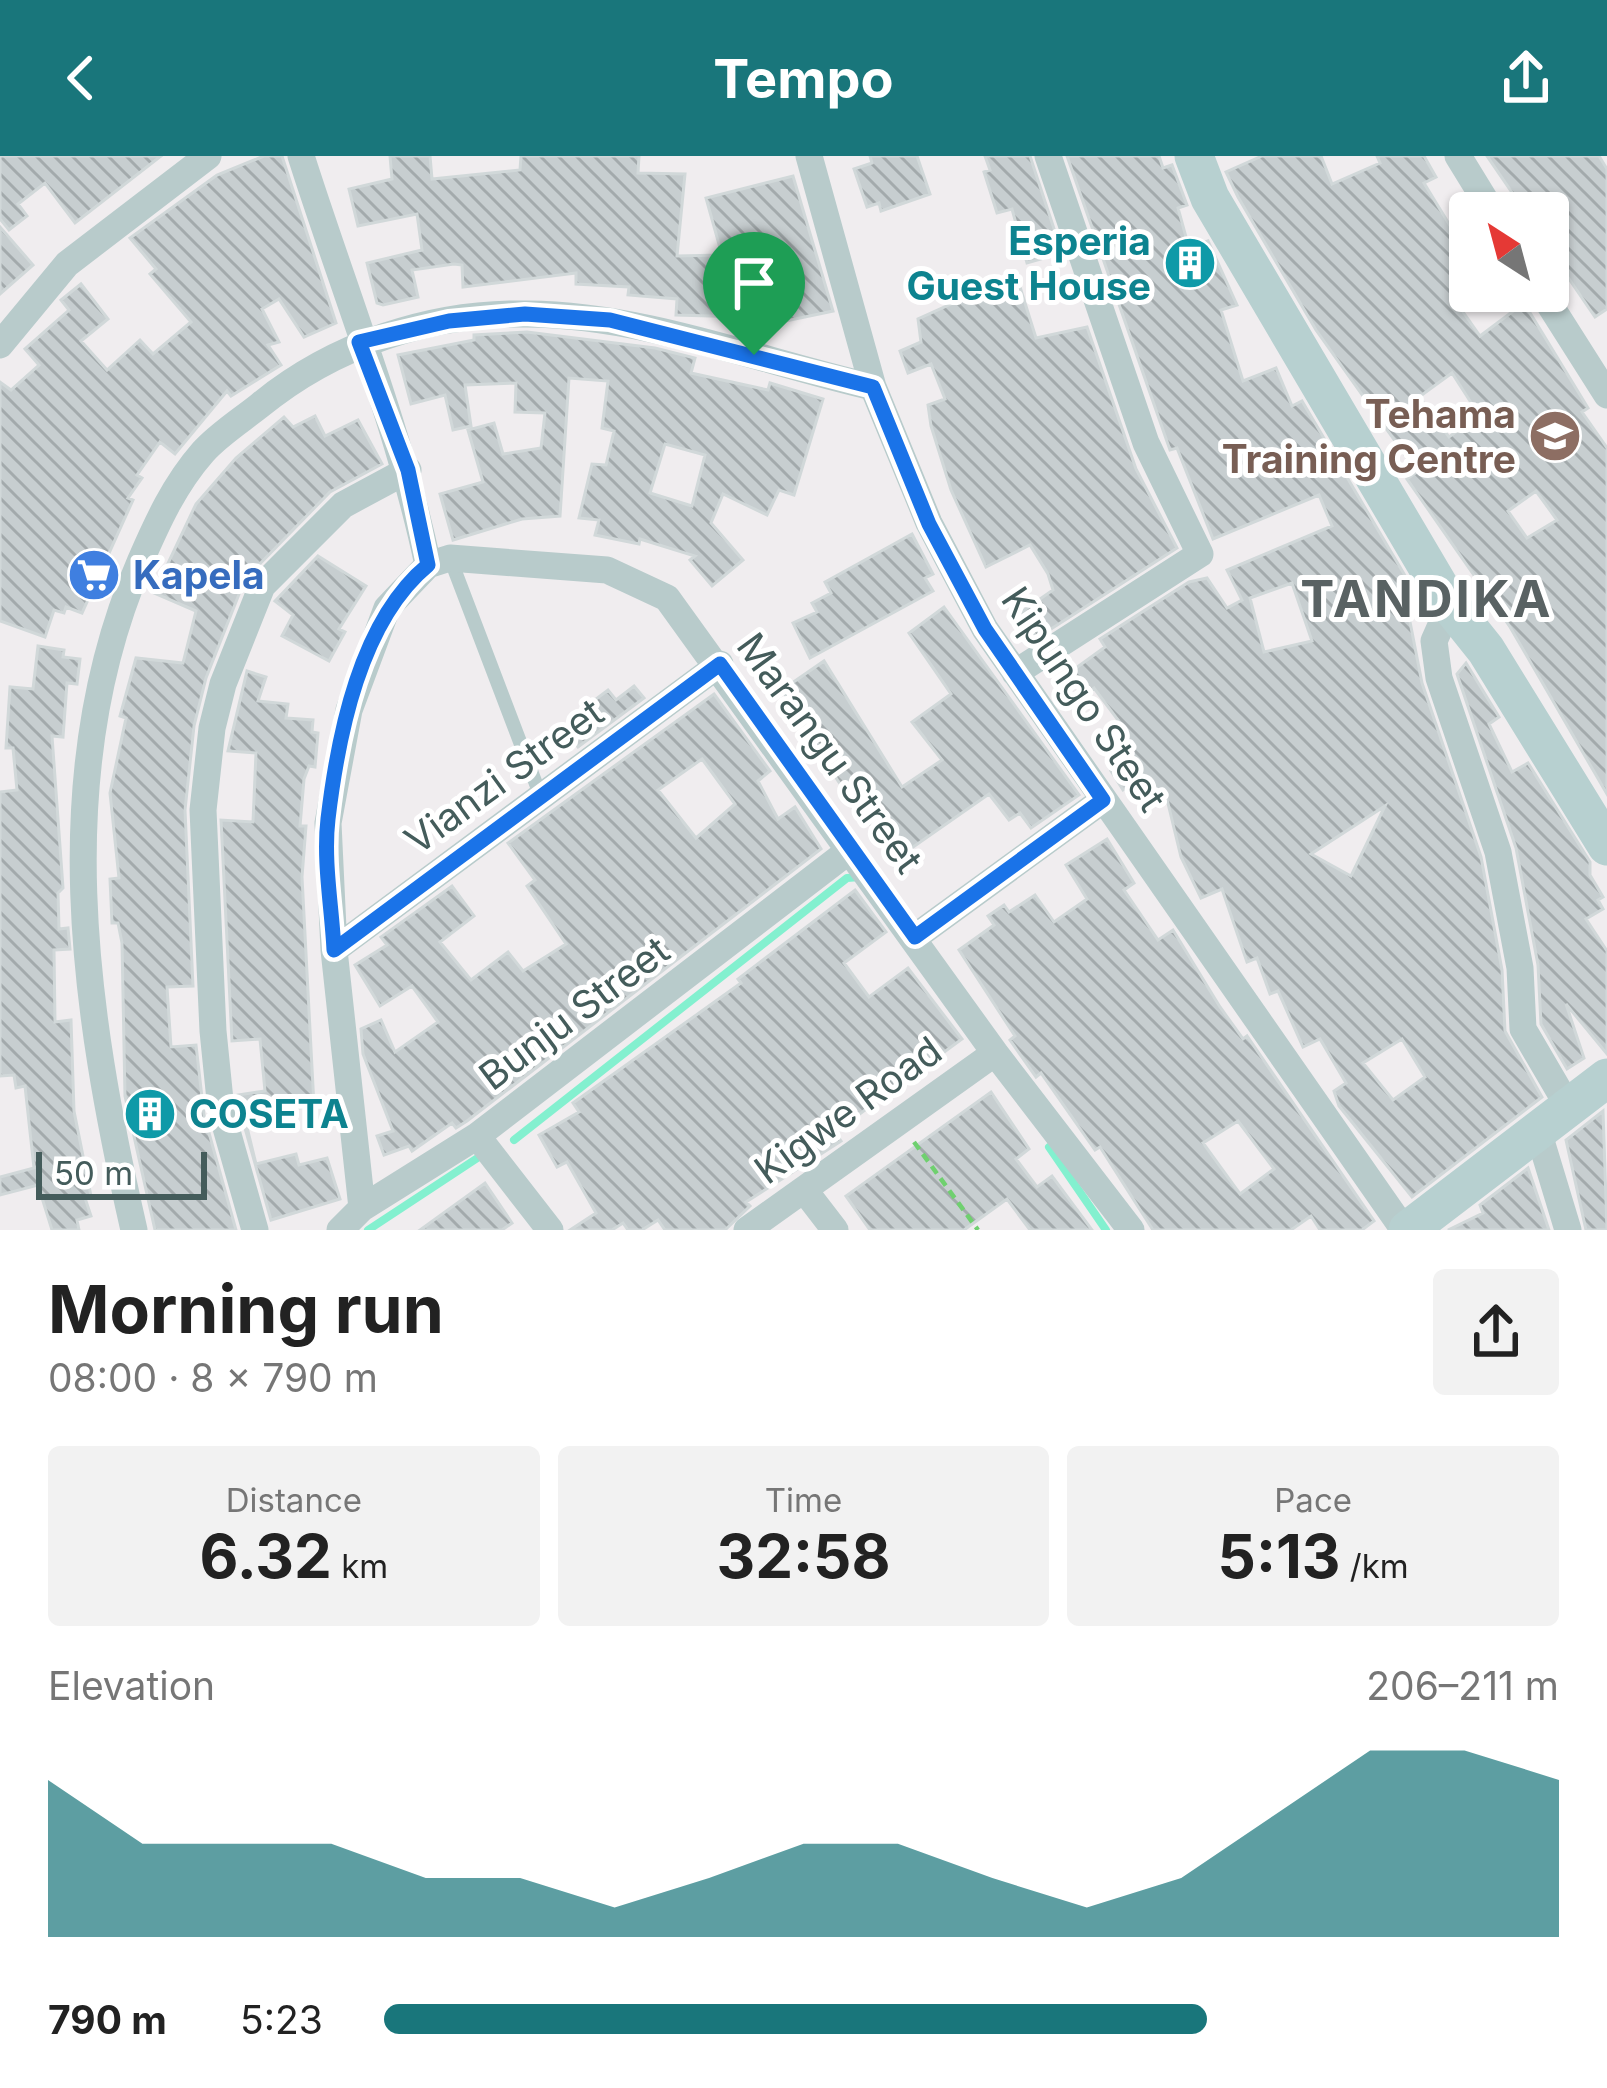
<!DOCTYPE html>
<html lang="en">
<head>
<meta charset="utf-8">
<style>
	:root { --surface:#fff; --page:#f2f2f2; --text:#222; --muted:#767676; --accent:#19767b }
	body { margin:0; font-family:Inter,sans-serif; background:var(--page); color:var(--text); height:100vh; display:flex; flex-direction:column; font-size:45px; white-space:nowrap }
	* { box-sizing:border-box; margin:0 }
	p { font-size:39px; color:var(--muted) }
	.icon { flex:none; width:66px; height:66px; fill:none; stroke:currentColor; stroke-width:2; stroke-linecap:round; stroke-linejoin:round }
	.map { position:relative; height:1074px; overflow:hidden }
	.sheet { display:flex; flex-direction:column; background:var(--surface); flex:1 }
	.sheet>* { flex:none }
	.needle { width:78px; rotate:324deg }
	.controls { position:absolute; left:1449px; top:36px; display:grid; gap:24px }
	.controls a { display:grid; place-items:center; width:120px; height:120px; border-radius:12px; background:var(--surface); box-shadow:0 3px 9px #0004; font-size:60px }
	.scale { position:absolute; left:36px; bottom:30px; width:171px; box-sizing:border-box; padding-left:12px; border:6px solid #445c5b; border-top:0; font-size:33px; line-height:42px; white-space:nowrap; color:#445c5b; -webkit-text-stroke:9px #fff; paint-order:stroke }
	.pin { position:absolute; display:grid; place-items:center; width:102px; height:102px; color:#fff; margin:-123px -51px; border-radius:50% 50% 50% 0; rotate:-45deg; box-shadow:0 0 12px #0007 }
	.pin .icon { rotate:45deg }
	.round { display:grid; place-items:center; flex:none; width:126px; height:126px; border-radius:12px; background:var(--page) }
	.headline { display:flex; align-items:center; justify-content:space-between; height:204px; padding:0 48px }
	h1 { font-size:66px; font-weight:700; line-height:90px }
	.metrics { display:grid; grid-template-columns:repeat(3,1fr); gap:18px; height:204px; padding:12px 48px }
	.metrics div { display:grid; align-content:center; border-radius:12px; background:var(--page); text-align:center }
	.metrics b { font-size:60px; font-weight:700 }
	.metrics small { font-size:33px; font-weight:400 }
	.metrics p { font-size:33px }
	.chart { height:336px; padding:24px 48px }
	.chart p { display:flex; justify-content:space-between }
	.chart svg { width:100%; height:216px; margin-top:12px; fill:var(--accent); opacity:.7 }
	ul { padding:0 48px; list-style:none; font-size:39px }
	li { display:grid; grid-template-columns:192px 144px 1fr; align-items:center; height:90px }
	li i { height:30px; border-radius:15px; background:var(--accent) }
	header { display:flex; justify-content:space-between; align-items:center; height:156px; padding:0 48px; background:var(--accent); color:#fff; font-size:54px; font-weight:700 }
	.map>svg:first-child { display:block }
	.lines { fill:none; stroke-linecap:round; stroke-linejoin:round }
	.stream { stroke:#83f0cf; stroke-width:8 }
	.building { fill:url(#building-back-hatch); stroke:#d1d8d9; stroke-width:3; fill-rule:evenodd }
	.path { stroke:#6fd06f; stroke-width:4.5; stroke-dasharray:9 6; stroke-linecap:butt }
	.lane { stroke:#b8cbcb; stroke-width:14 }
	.street { stroke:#b8cbcb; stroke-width:27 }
	.secondary { stroke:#b7d0d0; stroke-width:39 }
	.route-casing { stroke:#fff; stroke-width:24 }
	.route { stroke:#1a73e8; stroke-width:15 }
	.labels { text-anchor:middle; stroke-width:10; stroke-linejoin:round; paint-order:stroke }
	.culture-label { font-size:39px; font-weight:bold; fill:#0d838f; stroke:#fff; text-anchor:end }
	.education-label { font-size:39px; font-weight:bold; fill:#785e54; stroke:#fff; text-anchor:end }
	.shop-label { font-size:39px; font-weight:bold; fill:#366cbe; stroke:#fff; text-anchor:start }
	.street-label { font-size:39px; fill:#445c5b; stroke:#fff }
	.district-label { font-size:51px; font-weight:bold; letter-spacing:3px; fill:#596263; stroke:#fff }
</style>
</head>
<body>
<header><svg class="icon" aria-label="back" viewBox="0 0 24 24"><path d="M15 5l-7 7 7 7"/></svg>Tempo<svg class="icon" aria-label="share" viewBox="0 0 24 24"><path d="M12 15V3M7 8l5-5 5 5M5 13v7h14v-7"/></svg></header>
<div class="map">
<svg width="1607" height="1074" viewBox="0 0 1607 1074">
	<defs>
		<pattern id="building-back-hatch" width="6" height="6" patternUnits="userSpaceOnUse" patternTransform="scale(3)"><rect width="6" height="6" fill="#c7ced0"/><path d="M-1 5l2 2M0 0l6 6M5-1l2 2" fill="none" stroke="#a3aaac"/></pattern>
	</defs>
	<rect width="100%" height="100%" fill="#f0edef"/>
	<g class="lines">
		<path class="stream" d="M 514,984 L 847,722 L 860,721
			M 1049,991 L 1106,1074
			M 368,1074 L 482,999"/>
	</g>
	<path class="building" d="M 0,0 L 161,0 L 75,67 L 45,27 L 18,48 L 27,60 L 9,74 L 0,63 Z
		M 264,0 L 282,0 L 336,167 L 304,181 L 279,143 L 262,153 L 279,186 L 268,189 L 281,209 L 231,240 L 227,235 L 175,298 L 160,286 L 137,319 L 142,322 L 128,342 L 133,344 L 82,457 L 66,451 L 64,457 L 54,454 L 45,481 L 0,465 L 0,226 L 11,234 L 39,209 L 25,193 L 69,154 L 61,144 L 81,128 L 108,163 L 81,185 L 107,214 L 140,184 L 153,198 L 191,166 L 150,118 L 156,113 L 130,82 L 217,19 Z
		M 390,0 L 430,0 L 432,23 L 520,14 L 521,0 L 639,0 L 638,17 L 685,18 L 677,100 L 722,99 L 706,42 L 793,20 L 833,155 L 748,173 L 746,161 L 676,159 L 677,143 L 628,139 L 629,131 L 576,128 L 576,117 L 463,131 L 462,109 L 454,108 L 412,114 L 418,141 L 383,149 L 377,147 L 367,107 L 422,94 L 417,58 L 358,70 L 349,33 L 392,23 Z
		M 870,0 L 917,0 L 930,38 L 881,55 L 879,47 L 867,51 L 854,13 L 872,7 Z
		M 985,0 L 1030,0 L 1062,97 L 1027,107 L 1012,53 L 997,57 L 984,16 L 990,14 Z
		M 1067,0 L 1159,0 L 1163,12 L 1172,9 L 1187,49 L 1178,52 L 1189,92 L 1208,85 L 1237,149 L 1221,154 L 1243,225 L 1276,212 L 1292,250 L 1302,245 L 1407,423 L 1402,425 L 1422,527 L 1481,701 L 1502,814 L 1505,875 L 1542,941 L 1412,1041 L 1339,950 L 1334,935 L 1346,927 L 1320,883 L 1303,891 L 1278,835 L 1270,838 L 1257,802 L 1247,806 L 1222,733 L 1201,742 L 1181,701 L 1165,635 L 1153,640 L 1144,620 L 1123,634 L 1111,615 L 1125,606 L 1103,575 L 1118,564 L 1094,532 L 1085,538 L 1069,517 L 1105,491 L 1100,483 L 1189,426 L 1207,422 L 1227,452 L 1242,444 L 1227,414 L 1332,370 L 1319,339 L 1213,383 L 1177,292 L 1170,294 ZM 1292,427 L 1312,485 L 1264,496 L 1250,442 ZM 1385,650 L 1351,720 L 1311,698 ZM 1402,883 L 1425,921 L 1393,944 L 1363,907 Z
		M 1262,0 L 1321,0 L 1332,28 L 1380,7 L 1377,0 L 1424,0 L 1436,21 L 1424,27 L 1457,81 L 1470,72 L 1470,132 L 1454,143 L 1480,180 L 1524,147 L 1588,252 L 1582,256 L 1607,292 L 1607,638 L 1510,471 L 1407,323 L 1417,316 L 1316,174 L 1238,41 L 1226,16 ZM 1452,217 L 1479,259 L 1449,281 L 1419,241 ZM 1536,335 L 1557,364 L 1527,382 L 1508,355 Z
		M 1487,0 L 1599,0 L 1607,13 L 1607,153 L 1595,161 L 1548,92 L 1548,57 L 1526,57 Z
		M 0,71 L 33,109 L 0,138 Z
		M 1020,131 L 1036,182 L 1087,171 L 1136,313 L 1177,392 L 1037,482 L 1020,457 L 1053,434 L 1048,418 L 1030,389 L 986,411 L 951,334 L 931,270 L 928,249 L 945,243 L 931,208 L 908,217 L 900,195 L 921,186 L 918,163 L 971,139 L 973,144 Z
		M 527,176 L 655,192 L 695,202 L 691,217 L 768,234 L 770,227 L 823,243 L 794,339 L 779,334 L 767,359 L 723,338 L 711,367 L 743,404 L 712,430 L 690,404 L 695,400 L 640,383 L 639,388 L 595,379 L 599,364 L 579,362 L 592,308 L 606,309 L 614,275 L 602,272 L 608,225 L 569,222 L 560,360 L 522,363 L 453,384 L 440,338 L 483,326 L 468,274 L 494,267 L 503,298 L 541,292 L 545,257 L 515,256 L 516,227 L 465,229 L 471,270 L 453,274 L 445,239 L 411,248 L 398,199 L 474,184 L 474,179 ZM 665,288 L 705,299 L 692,350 L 650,337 Z
		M 315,260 L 325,280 L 358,264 L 382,308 L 330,336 L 245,423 L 206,522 L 194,570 L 185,654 L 193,830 L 167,831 L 171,891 L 196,889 L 204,959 L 236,1074 L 155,1074 L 125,940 L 122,787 L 118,767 L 112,767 L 110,723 L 119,722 L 110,637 L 126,562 L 120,560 L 136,502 L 183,507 L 196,455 L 154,437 L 196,348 L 236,302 L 284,261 L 293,271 Z
		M 912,378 L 933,418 L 925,422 L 933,435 L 810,502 L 793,467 L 817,456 L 812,447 L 831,437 L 825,426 Z
		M 318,400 L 366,430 L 339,473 L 345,476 L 329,505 L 282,480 L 293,459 L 275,445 Z
		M 944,451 L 1079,639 L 1031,672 L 1020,657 L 1009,664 L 989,638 L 896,703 L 838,625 L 782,534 L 824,505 L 902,631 L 942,604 L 912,566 L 951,538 L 909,477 Z
		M 38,490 L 64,494 L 63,501 L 80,503 L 77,528 L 67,527 L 63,581 L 52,580 L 63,732 L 58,737 L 59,773 L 68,772 L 70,793 L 54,794 L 55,866 L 71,864 L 74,955 L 91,1040 L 85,1042 L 91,1060 L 77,1064 L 79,1074 L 52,1074 L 38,1029 L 0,1039 L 0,1021 L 34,1012 L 25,930 L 16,932 L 14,919 L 0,920 L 0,636 L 17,634 L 13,592 L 6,592 L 10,531 L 33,533 Z
		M 1466,507 L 1499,561 L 1489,568 L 1512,616 L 1528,607 L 1590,706 L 1590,719 L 1603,741 L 1598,744 L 1603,753 L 1586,763 L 1607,795 L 1607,898 L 1566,848 L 1584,902 L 1567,913 L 1541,868 L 1538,809 L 1516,692 L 1457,518 Z
		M 247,515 L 266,521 L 258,545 L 288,548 L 286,562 L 313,564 L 312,576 L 318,577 L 315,611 L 309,610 L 304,623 L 300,670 L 306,670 L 302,721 L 314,950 L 244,959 L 256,1008 L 296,998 L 299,1009 L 327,1002 L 340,1043 L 271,1064 L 239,951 L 238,939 L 265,935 L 260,883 L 232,885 L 221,664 L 253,666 L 256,597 L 228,595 Z
		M 634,530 L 644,542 L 578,591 L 568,579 L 595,559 L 588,549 L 608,534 L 616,544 Z
		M 714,538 L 770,615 L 758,625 L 778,663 L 795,651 L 821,693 L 467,965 L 456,972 L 452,967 L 412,995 L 409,990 L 384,999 L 377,980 L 393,975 L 363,898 L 361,873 L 381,864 L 395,896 L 438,866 L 412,830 L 380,850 L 355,809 L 387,789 L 381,781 L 452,730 L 474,760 L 440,786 L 471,824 L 508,796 L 523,815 L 566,788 L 527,730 L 535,724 L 508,687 ZM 702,603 L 735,648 L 696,682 L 658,634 Z
		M 1107,683 L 1134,727 L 1124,734 L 1158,784 L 1173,774 L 1220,851 L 1243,883 L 1247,880 L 1374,1065 L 1362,1074 L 1320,1074 L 1311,1060 L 1291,1074 L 1153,1074 L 1100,991 L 1095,994 L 1041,917 L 1036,921 L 1010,884 L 1015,880 L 959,794 L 994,769 L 988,760 L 1004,749 L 1009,756 L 1035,739 L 1054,766 L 1087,743 L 1066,709 ZM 1238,965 L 1274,1013 L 1240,1038 L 1203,987 Z
		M 855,734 L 886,776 L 844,807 L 869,841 L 908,812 L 962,883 L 835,976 L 841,985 L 746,1046 L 750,1050 L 725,1074 L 665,1074 L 658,1064 L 642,1074 L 628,1074 L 623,1067 L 612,1074 L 570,1074 L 596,1057 L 567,1006 L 557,1011 L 539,979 L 579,956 L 573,947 L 741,827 L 738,823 Z
		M 991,936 L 1029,993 L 1016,1003 L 1037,1031 L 1052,1020 L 1092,1074 L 1030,1074 L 1007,1043 L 964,1074 L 870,1074 L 846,1040 Z
		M 1603,955 L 1607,1074 L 1586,1074 L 1566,984 Z
		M 1528,1012 L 1549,1074 L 1448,1074 L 1483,1057 L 1480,1049 Z
		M 485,1027 L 512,1067 L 502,1074 L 420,1074 Z"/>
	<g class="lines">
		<path class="path" d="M 914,986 L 978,1074"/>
		<path class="lane" d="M 450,402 L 541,641"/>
		<path class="street" d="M 301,0 C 344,135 399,271 428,409
			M 809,0 L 873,231 L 929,367 L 985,473 L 1404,1074
			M 1458,0 L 1493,57
			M 1541,135 L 1607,239
			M 0,189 L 67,108 L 208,0
			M 1450,449 L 1434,485 L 1439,522 L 1498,696 L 1520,812 L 1523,873 L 1568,950
			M 1015,517 L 1200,398 L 1146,287 L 1048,0
			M 915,781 L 1103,644
			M 334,794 L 720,508
			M 1538,975 L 1568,1074
			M 477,980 L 550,1074
			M 805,1035 L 835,1074
			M 362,1052 L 334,794 L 328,667 L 349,554 L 387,452 L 428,409 L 450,402 L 607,414 L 667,442 L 995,897 L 1131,1074
			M 134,1074 C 84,856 48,618 140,406 C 157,367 174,329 203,296 C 218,279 240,265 259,250 C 333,189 431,156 527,158 C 646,159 759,205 873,231
			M 255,1074 L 221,954 L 213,875 L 203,654 L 212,572 L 223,528 L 262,430 L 343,349 L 408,314
			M 340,1074 L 362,1052 L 477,980 L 850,694
			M 747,1074 L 995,897"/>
		<path class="secondary" d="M 1194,0 L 1210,42 L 1450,449 L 1486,494 L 1607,690
			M 1408,1074 L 1607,922"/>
	</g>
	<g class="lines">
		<g class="route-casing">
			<path id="route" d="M 525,158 L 610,164 L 873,231 L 929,368 L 985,473 L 1103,644 L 915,781 L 720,508 L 334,794 C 332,752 323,705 328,663 C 338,579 360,465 428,409 L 408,314 L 359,186 L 449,165 Z"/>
		</g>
		<use href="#route" class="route"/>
	</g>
	<defs>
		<g id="building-disc" transform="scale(2.7)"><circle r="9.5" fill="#0f9aa8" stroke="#fff"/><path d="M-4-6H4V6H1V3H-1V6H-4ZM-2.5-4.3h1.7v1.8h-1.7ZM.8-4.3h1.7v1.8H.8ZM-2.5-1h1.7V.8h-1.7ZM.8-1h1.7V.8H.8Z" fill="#fff"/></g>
		<g id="university-disc" transform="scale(2.7)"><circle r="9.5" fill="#8d6e63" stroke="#fff"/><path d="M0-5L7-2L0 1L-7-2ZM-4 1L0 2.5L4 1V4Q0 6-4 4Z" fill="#fff"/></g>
		<g id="supermarket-disc" transform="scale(2.7)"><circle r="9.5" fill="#3f7fe0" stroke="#fff"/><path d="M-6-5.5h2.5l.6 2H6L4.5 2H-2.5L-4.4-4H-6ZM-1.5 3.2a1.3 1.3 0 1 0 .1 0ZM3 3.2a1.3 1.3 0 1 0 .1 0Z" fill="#fff"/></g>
	</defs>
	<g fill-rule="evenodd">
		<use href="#building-disc" x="1190" y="107"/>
		<use href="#university-disc" x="1555" y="280"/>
		<use href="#supermarket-disc" x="94" y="419"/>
		<use href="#building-disc" x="150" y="958"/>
	</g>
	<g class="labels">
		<g class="culture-label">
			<text x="1151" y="99">Esperia<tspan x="1151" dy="45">Guest House</tspan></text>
			<text x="189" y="972" text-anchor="start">COSETA</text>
		</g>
		<g class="education-label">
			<text x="1516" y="272">Tehama<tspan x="1516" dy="45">Training Centre</tspan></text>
		</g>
		<g class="shop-label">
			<text x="133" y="433">Kapela</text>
		</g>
		<g class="street-label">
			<text transform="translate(1084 543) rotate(56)" y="14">Kipungo Steet</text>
			<text transform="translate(830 597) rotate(54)" y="14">Marangu Street</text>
			<text transform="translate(504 620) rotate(-36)" y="14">Vianzi Street</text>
			<text transform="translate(574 857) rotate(-37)" y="14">Bunju Street</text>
			<text transform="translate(848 954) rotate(-36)" y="14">Kigwe Road</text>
		</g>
		<g class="district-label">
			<text x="1427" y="461">TANDIKA</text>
		</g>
	</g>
</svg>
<div class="controls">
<a><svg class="needle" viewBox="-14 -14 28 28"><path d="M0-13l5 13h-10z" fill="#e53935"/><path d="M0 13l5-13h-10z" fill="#767676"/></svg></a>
</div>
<div class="scale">50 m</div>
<div class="pin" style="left:754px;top:199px;background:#1e9e55"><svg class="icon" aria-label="arrive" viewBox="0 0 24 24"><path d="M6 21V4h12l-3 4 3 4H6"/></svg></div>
</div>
<section class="sheet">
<div class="headline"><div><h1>Morning run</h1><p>08:00 · 8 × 790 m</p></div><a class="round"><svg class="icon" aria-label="share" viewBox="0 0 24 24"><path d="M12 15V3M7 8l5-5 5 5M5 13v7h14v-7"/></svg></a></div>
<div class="metrics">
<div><p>Distance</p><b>6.32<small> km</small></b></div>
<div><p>Time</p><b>32:58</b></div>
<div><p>Pace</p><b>5:13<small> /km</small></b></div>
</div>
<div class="chart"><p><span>Elevation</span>206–211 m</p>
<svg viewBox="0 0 160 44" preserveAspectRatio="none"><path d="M0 44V12L10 25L20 25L30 25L40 32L50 32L60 38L70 32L80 25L90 25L100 32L110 38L120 32L130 19L140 6L150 6L160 12V44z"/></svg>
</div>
<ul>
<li><b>790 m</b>5:23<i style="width:70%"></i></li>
</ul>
</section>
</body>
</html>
